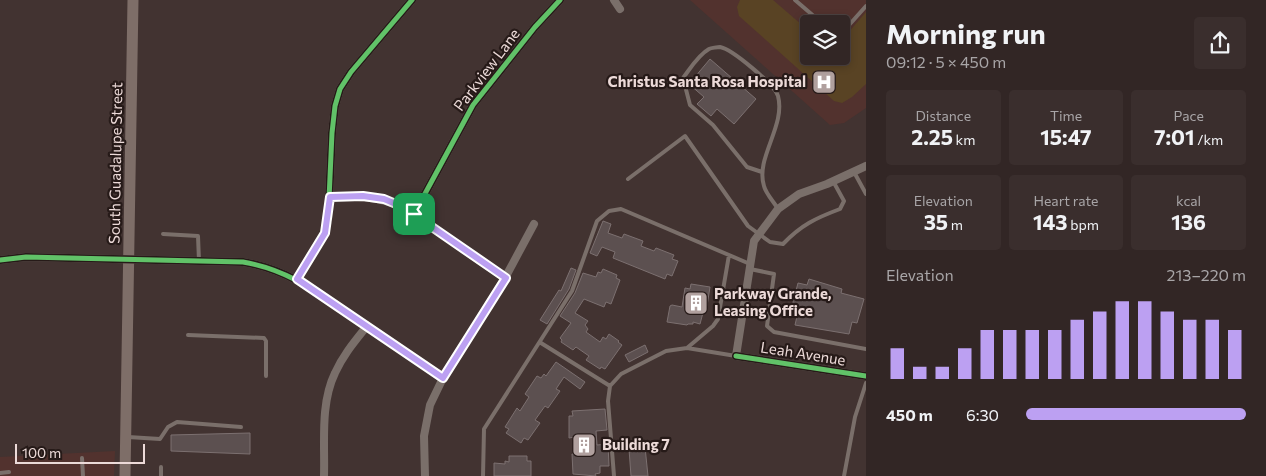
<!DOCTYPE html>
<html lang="en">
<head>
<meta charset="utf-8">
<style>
	:root { --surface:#322625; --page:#3a2e2d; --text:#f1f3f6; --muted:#a8a5a7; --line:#4d4342; --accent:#bca0f2 }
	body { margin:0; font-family:Commissioner,sans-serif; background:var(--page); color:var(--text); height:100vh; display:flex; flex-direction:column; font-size:19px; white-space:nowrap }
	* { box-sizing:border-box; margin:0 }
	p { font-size:16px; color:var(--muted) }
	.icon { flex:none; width:28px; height:28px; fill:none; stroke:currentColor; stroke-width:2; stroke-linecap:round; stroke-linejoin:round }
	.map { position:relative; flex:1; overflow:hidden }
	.drawer { display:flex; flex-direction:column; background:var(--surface); width:400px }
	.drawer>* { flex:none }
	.buttons { position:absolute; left:800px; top:15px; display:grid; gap:10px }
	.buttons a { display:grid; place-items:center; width:50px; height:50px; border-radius:5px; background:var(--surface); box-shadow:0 2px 8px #0003,0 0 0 1px var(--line); font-size:25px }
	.scale { position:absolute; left:15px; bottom:12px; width:130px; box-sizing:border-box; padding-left:5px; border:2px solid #ecdad8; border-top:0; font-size:14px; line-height:18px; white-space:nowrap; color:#ecdad8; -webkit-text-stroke:4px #261a18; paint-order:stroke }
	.pin { position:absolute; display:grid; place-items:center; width:42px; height:42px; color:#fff; margin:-21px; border-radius:10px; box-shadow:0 2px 8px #0006 }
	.round { display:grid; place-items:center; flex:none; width:52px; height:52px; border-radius:5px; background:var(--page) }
	.headline { display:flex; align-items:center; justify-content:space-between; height:85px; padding:0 20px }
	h1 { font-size:28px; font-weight:700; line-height:38px }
	.figures { display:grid; grid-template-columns:repeat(3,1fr); gap:8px; height:85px; padding:5px 20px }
	.figures div { display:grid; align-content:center; border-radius:5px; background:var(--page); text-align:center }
	.figures b { font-size:21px; font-weight:700 }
	.figures small { font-size:14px; font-weight:400 }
	.figures p { font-size:14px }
	.chart { height:140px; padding:10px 20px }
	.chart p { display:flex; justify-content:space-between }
	.chart svg { width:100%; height:90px; margin-top:5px; stroke:var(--accent); stroke-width:6 }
	ul { padding:0 20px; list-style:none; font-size:16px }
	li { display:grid; grid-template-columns:80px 60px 1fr; align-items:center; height:38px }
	li i { height:12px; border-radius:6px; background:var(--accent) }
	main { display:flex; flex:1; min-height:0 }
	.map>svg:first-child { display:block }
	.built { fill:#52322e; fill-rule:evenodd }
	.green { fill:#594324 }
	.building { fill:#5c5050; stroke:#7c7070 }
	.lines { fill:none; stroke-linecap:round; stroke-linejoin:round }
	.lane { stroke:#7a6f6a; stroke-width:4 }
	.street { stroke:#7a6f6a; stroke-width:8 }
	.primary { stroke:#7e6e68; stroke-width:11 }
	.cycleway-casing { stroke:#261a18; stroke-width:8 }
	.cycleway { stroke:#61c268; stroke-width:5 }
	.route-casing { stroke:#fff; stroke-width:10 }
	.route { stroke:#bca0f2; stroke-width:6 }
	.labels { text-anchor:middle; stroke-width:4.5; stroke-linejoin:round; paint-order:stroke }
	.street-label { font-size:15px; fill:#ecdad8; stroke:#261a18 }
	.poi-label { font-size:15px; font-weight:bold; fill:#ecdad8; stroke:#261a18; text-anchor:start }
</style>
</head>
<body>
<main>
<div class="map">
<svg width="866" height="476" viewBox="0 0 866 476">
	<rect width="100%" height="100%" fill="#423331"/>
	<path class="built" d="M 690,0 L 866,0 L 866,108 L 844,123 L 830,125 ZM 809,24 L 841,24 L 841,56 L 809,56 Z
		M 115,451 L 114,476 L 0,476 L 0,457 Z"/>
	<path class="green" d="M 740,0 L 773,0 L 809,31 L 809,56 L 841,56 L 841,41 L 866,12 L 866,84 L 852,97 L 842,103 L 834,101 L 739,16 L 737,7 Z"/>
	<path class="building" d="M 710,59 L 756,99 L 734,124 L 717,109 L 711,116 L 697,104 L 704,97 L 689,84 Z
		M 603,221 L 611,224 L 608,233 L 622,238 L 624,234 L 643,241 L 641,246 L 654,251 L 656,248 L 674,255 L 672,259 L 678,261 L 672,276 L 667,274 L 665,279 L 613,258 L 615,252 L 602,247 L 597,256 L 590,253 Z
		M 571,268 L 576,270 L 569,289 L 547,324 L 540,320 L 559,290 L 561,291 Z
		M 603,269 L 617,275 L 616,278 L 620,280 L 611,304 L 606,302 L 604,307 L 584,299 L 575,313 L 588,321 L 585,325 L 588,329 L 586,332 L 600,342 L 603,337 L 606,339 L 609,334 L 619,341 L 618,342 L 622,345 L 605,369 L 601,367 L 600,369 L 586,360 L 589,356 L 576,347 L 573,350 L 561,342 L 562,340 L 560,338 L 571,323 L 560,316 L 575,293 L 583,273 L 596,277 L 598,272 L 601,273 Z
		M 809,279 L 842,289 L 841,293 L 864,299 L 857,323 L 852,322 L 849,334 L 795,325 L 798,312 L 791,310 L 798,283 L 807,285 Z
		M 691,284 L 710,287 L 707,306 L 705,305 L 700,324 L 693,322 L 693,324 L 688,324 L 687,325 L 667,322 L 670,306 L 672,305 L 682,307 L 685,288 L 690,289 Z
		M 645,345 L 648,352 L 629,362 L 625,355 Z
		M 556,362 L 585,382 L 580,389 L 564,377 L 556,389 L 560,391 L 548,408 L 545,406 L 535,420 L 540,423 L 528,440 L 524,438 L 521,443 L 506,433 L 509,429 L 505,427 L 517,408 L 520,411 L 529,397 L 525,394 L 537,376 L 541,378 L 544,374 L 546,376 Z
		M 605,409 L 607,430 L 596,431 L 597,445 L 608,444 L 609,466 L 600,466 L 600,473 L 595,474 L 596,476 L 573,474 L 572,454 L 576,454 L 575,437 L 569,438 L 569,416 L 573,416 L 572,411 Z
		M 250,433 L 250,454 L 171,451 L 171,435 Z
		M 645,447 L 648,476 L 631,476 L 629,449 Z
		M 509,456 L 527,456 L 527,461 L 531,461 L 531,476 L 494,476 L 494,463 L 505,464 L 505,461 L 509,462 Z"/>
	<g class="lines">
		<path class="lane" d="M 795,0 L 823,24
			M 841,34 L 866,6
			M 762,172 L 747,167 L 713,125 L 690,105 L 683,78 C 690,69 698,55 709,49 C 711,48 718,47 720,47 C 732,49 775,85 778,96 C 786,126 755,158 764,186 C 766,194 774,202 778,209
			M 854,172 L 866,194
			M 628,179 L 685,136 L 748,226 L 770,242 L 783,244 C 801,225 816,218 840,209 L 844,201 L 833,181
			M 163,234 L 198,236 L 199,261
			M 750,269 L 774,274 L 767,326 L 774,332 L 866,349
			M 188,335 L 264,338 L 266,341 L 266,376
			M 541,343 L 610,386
			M 687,348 L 713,326 L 718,319 L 729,255
			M 128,437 L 160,439 L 168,427 L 177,422 L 241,427
			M 82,458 L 83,476
			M 0,473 L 9,472
			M 161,476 L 161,467
			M 483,476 L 484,429 L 572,291 L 597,221 L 609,211 L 621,209 L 750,264
			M 614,476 L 608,401 L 610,386 L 621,374 L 666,351 L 687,348 L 736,356
			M 844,476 L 855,417 L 866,383"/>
		<path class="street" d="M 614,0 L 620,9
			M 866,166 L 827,184 L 799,194 L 778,209 L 754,241 L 736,356 L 866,376
			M 330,197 C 358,196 376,196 403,207 L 505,278
			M 414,214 L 473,105 L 535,27 L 560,0
			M 0,260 L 26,257 L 243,262 C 285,269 313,289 348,313 C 380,334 411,356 443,378
			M 297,279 L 321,242 L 328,221 L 332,133 L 335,106 L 340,89 L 351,72 L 412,0
			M 324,476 C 325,443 320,404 335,373 C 343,355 355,341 367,326
			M 425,476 L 424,436 L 430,405 L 443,378 L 505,278 L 534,224"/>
		<path class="primary" d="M 125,476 L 133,0"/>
		<g class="cycleway-casing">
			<path id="cycleway" d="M 414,214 L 473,105 L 535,27 L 560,0
				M 0,260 L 26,257 L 243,262 C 285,269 313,289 348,313 C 380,334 411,356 443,378
				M 297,279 L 321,242 L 328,221 L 332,133 L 335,106 L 340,89 L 351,72 L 412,0
				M 736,356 L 866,376"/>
		</g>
		<use href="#cycleway" class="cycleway"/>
	</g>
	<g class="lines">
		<g class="route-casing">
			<path id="route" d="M 363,196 L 384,199 L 403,207 L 506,278 L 443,378 L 297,279 L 325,233 L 330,197 Z"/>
		</g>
		<use href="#route" class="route"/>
	</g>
	<defs>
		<g id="hospital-square" transform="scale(1.25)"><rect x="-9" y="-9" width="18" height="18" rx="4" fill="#b0a09e" stroke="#261a18"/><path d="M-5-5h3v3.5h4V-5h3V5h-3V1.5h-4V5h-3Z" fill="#fff"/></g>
		<g id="building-square" transform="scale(1.25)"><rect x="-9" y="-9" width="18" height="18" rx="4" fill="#b0a09e" stroke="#261a18"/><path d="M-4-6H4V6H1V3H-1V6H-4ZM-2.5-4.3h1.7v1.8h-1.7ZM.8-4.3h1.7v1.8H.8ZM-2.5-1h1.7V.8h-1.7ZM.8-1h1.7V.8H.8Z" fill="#fff"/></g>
	</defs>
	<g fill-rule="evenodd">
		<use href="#hospital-square" x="824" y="82"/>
		<use href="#building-square" x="696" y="303"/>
		<use href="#building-square" x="584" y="445"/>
	</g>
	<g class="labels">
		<g class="street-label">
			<text transform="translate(487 70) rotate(-53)" y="5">Parkview Lane</text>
			<text transform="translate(116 163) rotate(-89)" y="5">South Guadalupe Street</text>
			<text transform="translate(803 354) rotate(9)" y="5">Leah Avenue</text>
		</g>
		<g class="poi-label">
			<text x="806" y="87" text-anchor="end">Christus Santa Rosa Hospital</text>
			<text x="714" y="299">Parkway Grande,<tspan x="714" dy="17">Leasing Office</tspan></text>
			<text x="602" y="450">Building 7</text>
		</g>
	</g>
</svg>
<div class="buttons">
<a><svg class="icon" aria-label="layers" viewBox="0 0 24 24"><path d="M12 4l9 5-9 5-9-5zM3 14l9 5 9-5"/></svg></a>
</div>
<div class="scale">100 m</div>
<div class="pin" style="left:414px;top:214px;background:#1e9e55"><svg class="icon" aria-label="arrive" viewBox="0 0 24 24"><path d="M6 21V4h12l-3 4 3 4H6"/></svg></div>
</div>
<section class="drawer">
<div class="headline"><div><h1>Morning run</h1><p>09:12 · 5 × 450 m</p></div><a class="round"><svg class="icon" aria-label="share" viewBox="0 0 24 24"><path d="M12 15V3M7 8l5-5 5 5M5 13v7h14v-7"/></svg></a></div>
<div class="figures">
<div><p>Distance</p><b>2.25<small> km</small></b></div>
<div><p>Time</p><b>15:47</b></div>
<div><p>Pace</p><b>7:01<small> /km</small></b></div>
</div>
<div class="figures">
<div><p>Elevation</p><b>35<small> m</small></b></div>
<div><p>Heart rate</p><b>143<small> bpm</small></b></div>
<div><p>kcal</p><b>136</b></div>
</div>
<div class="chart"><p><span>Elevation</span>213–220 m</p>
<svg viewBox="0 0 160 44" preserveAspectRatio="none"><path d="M5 44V29M15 44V38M25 44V38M35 44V29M45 44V20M55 44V20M65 44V20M75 44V20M85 44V15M95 44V11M105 44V6M115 44V6M125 44V11M135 44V15M145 44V15M155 44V20"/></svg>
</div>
<ul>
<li><b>450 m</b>6:30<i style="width:100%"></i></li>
</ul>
</section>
</main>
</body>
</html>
